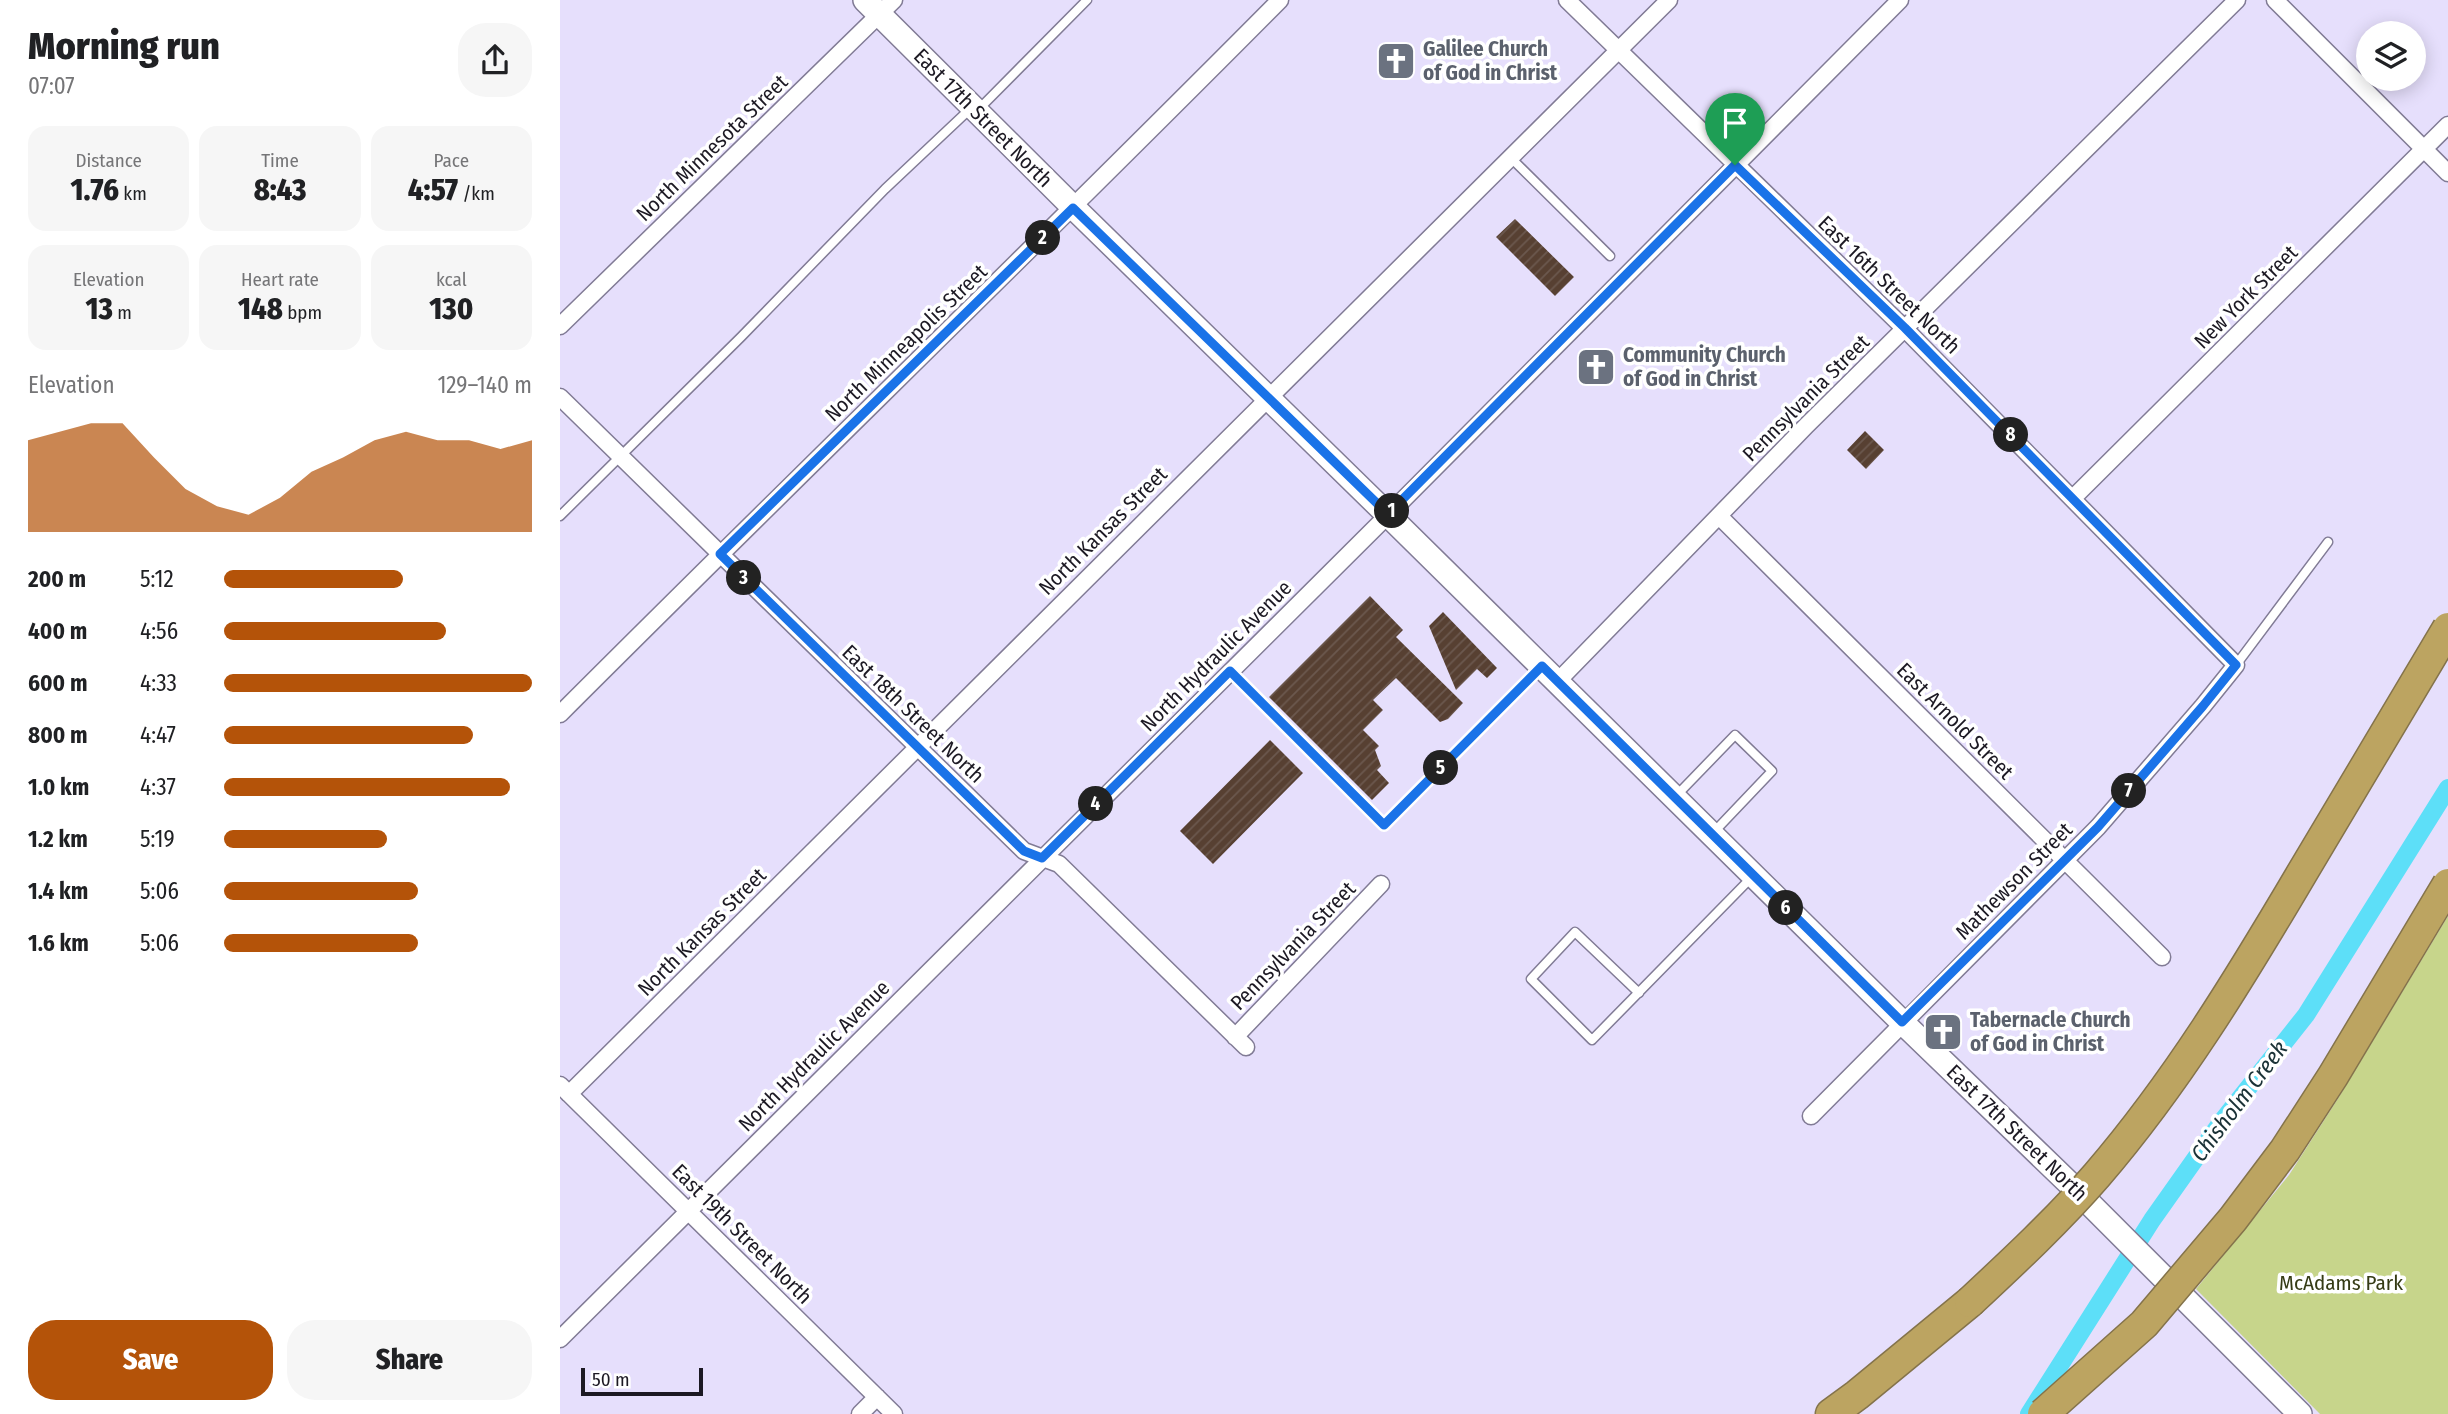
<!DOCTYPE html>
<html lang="en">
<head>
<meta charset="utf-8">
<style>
	:root { --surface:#fff; --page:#f6f6f6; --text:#202124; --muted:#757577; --accent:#b45309 }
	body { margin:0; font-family:"Fira Sans Condensed",sans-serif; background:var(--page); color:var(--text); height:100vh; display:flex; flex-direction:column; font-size:26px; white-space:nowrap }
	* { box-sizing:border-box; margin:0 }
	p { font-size:23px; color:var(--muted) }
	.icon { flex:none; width:38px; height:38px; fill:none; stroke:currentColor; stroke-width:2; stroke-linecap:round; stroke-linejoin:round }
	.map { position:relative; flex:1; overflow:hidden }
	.sheet { display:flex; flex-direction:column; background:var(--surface); width:560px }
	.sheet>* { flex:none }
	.fabs { position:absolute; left:1796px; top:21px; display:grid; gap:14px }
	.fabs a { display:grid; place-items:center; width:70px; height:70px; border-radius:50%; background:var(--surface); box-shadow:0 4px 18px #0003; font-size:35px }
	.scale { position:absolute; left:21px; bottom:18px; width:122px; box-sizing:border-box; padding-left:7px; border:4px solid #1c1923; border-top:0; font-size:19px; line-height:24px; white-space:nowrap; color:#1c1923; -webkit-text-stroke:5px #fff; paint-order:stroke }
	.pin { position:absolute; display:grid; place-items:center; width:60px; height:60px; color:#fff; margin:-72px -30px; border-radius:50% 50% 50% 0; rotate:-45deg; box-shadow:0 0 7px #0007 }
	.pin .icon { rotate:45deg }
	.km { position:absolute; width:35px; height:35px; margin:-18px; border-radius:50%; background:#222; color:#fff; font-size:19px; line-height:35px; text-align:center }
	.round { display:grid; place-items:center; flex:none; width:74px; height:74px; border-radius:28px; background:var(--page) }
	.headline { display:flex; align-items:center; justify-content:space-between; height:119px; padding:0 28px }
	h1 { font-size:38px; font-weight:800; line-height:52px }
	.figures { display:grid; grid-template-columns:repeat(3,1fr); gap:10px; height:119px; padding:7px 28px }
	.figures div { display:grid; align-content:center; border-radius:18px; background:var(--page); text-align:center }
	.figures b { font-size:30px; font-weight:800 }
	.figures small { font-size:19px; font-weight:400 }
	.figures p { font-size:19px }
	.chart { height:196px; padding:14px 28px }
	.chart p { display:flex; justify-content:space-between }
	.chart svg { width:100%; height:126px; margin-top:7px; fill:var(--accent); opacity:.7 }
	.primary-button { display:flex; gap:14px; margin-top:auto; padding:14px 28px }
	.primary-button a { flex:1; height:80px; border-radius:28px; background:var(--accent); color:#fff; font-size:28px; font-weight:800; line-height:80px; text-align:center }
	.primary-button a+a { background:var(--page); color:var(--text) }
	ul { padding:0 28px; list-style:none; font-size:23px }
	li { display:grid; grid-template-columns:112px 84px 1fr; align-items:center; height:52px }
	li i { height:18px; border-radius:9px; background:var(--accent) }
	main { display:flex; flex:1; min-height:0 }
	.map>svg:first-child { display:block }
	.green { fill:#c7d58b }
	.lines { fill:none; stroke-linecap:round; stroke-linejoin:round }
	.canal { stroke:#5ddff8; stroke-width:18 }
	.building { fill:url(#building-hatch) }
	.lane-casing { stroke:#817b95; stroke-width:11 }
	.street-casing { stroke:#817b95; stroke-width:19 }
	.secondary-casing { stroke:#817b95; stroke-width:26 }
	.highway-casing { stroke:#84734b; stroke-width:33 }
	.lane { stroke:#fff; stroke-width:8 }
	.street { stroke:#fff; stroke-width:16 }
	.secondary { stroke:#fff; stroke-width:23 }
	.highway { stroke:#bca461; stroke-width:30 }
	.highway-bridge-casing { stroke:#84734b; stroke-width:33; stroke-linecap:butt }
	.highway-bridge { stroke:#bca461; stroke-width:30 }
	.route-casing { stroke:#fff; stroke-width:14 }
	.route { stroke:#1a73e8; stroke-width:9 }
	.labels { text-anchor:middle; stroke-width:7; stroke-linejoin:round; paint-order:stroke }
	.worship-label { font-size:21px; font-weight:bold; fill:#5b616d; stroke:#fff; text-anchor:start }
	.street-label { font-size:21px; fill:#1c1923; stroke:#fff }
	.park-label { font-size:21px; fill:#353b15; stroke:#fff }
	.water-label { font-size:23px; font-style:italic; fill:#1a3136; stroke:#fff }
</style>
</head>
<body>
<main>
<section class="sheet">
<div class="headline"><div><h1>Morning run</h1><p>07:07</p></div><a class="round"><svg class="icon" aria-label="share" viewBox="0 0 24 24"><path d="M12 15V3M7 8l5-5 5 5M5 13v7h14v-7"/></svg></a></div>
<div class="figures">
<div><p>Distance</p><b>1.76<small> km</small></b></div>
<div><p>Time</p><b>8:43</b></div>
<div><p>Pace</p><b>4:57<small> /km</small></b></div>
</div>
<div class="figures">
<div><p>Elevation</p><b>13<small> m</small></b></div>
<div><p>Heart rate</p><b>148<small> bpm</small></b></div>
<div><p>kcal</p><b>130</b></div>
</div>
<div class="chart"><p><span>Elevation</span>129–140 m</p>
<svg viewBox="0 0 160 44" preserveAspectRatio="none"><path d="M0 44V12L10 9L20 6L30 6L40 18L50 29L60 35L70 38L80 32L90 23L100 18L110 12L120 9L130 12L140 12L150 15L160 12V44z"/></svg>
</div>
<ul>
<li><b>200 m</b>5:12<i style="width:58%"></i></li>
<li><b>400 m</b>4:56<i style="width:72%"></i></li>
<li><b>600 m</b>4:33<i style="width:100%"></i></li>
<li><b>800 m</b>4:47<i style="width:81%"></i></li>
<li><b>1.0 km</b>4:37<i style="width:93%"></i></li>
<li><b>1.2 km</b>5:19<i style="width:53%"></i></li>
<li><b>1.4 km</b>5:06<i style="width:63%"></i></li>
<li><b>1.6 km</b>5:06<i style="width:63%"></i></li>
</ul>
<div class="primary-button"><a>Save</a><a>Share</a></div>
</section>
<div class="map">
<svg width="1888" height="1414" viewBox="0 0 1888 1414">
	<defs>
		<pattern id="building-hatch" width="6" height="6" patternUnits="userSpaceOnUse" patternTransform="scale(1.75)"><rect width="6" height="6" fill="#574032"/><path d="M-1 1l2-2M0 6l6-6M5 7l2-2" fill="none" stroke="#6b584e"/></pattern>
	</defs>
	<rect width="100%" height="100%" fill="#e6dffc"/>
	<path class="green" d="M 1888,916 L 1888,1414 L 1760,1414 L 1636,1289 L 1729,1175 L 1779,1097 Z"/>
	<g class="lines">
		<path class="canal" d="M 1469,1414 L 1592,1220 L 1662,1121 L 1746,1015 L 1888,788"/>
	</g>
	<path class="building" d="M 955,219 L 1014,277 L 995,296 L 936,237 Z
		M 1305,431 L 1324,450 L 1306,469 L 1287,450 Z
		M 810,596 L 843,630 L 836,637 L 903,703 L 888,719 L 880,722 L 836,678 L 813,700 L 823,710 L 803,730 L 819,746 L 815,750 L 821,766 L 817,770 L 829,783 L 812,800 L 709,697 Z
		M 883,612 L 937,668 L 927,678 L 917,669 L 896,690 L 869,626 Z
		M 710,740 L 743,773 L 653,864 L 620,831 Z"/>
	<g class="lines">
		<g class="lane-casing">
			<path id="lane" d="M 419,109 L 527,0
				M 950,157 L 1050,256
				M 0,516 L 181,337 L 325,189 L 410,109
				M 1676,665 L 1768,542
				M 670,671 L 824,825 L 980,668
				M 1116,796 L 1175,735 L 1212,771 L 1153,833
				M 1079,993 L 1015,932 L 971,979 L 1032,1040 L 1191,878"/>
		</g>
		<g class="street-casing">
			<path id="street" d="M 1007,0 L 1345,329 L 1676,665 L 1643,706 L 1538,827 L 1251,1116
				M 1715,0 L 1888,173
				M 0,326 L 334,0
				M 0,397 L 464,851 L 499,864 L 686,1047
				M 1513,498 L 1888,125
				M 1159,516 L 1602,957
				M 997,682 L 1246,426 L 1677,0
				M 0,714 C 239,475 482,240 720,0
				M 675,1037 L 821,884
				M 0,1085 L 334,1414
				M 9,1094 L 1109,0
				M 0,1339 L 828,515 L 1340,0
				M 300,1414 L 317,1397"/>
		</g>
		<g class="secondary-casing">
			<path id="secondary" d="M 305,0 L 514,208 L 828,515 L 1342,1022 L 1513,1187 L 1740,1414"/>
		</g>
		<g class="highway-casing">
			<path id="highway" d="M 1271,1414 L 1297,1395 L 1410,1302"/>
		</g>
		<use href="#lane" class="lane"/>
		<use href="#street" class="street"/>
		<use href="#secondary" class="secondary"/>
		<use href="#highway" class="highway"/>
		<g class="highway-bridge-casing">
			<path id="highway-bridge" d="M 1410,1302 C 1454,1261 1498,1220 1537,1175 C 1617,1082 1680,978 1742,873 C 1791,791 1839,710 1888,628
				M 1483,1414 L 1584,1324 L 1673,1219 L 1725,1150 L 1773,1076 L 1888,884"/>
		</g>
		<use href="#highway-bridge" class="highway-bridge"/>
	</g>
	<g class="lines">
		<g class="route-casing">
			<path id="route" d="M 1175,165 L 1345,328 L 1676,665 L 1643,706 L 1538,827 L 1342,1022 L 982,666 L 824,825 L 670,671 L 482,858 L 464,851 L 160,554 L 513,208 L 828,514 Z"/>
		</g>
		<use href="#route" class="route"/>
	</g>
	<defs>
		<g id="church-square" transform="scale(2.0125)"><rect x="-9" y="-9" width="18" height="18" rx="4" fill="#6b7280" stroke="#fff"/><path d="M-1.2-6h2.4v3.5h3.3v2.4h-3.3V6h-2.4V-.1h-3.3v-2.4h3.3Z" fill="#fff"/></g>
	</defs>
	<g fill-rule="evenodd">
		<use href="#church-square" x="836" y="61"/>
		<use href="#church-square" x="1036" y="367"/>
		<use href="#church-square" x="1383" y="1032"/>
	</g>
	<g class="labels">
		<g class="worship-label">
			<text x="863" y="56">Galilee Church<tspan x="863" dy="24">of God in Christ</tspan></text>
			<text x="1063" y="362">Community Church<tspan x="1063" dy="24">of God in Christ</tspan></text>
			<text x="1410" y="1027">Tabernacle Church<tspan x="1410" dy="24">of God in Christ</tspan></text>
		</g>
		<g class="street-label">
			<text transform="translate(423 118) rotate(45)" y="7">East 17th Street North</text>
			<text transform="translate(152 148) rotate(-44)" y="7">North Minnesota Street</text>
			<text transform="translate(1329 285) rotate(44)" y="7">East 16th Street North</text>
			<text transform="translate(1686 297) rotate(-45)" y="7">New York Street</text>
			<text transform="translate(346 343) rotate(-44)" y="7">North Minneapolis Street</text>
			<text transform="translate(1246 398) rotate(-45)" y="7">Pennsylvania Street</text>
			<text transform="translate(543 531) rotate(-45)" y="7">North Kansas Street</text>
			<text transform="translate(656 656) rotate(-45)" y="7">North Hydraulic Avenue</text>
			<text transform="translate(353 714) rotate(44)" y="7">East 18th Street North</text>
			<text transform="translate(1395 721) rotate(45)" y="7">East Arnold Street</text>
			<text transform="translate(1454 881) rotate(-45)" y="7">Mathewson Street</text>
			<text transform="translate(142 932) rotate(-45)" y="7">North Kansas Street</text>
			<text transform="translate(733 946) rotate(-46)" y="7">Pennsylvania Street</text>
			<text transform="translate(254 1056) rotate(-45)" y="7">North Hydraulic Avenue</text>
			<text transform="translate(1457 1133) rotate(44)" y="7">East 17th Street North</text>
			<text transform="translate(182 1234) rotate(45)" y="7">East 19th Street North</text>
		</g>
		<g class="park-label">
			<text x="1781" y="1290">McAdams Park</text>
		</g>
		<g class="water-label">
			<text transform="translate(1679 1101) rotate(-53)" y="8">Chisholm Creek</text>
		</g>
	</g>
</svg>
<div class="fabs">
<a><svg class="icon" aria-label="layers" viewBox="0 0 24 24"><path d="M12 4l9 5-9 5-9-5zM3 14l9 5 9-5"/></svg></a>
</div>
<div class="scale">50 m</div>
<div class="pin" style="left:1175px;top:165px;background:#1e9e55"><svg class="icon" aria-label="arrive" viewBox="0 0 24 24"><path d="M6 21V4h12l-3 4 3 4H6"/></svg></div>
<b class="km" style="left:832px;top:511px">1</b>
<b class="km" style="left:483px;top:238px">2</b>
<b class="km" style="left:184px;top:578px">3</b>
<b class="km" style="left:536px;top:804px">4</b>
<b class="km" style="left:881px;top:768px">5</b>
<b class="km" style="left:1226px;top:908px">6</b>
<b class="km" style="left:1569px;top:791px">7</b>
<b class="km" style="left:1451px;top:435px">8</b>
</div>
</main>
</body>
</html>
